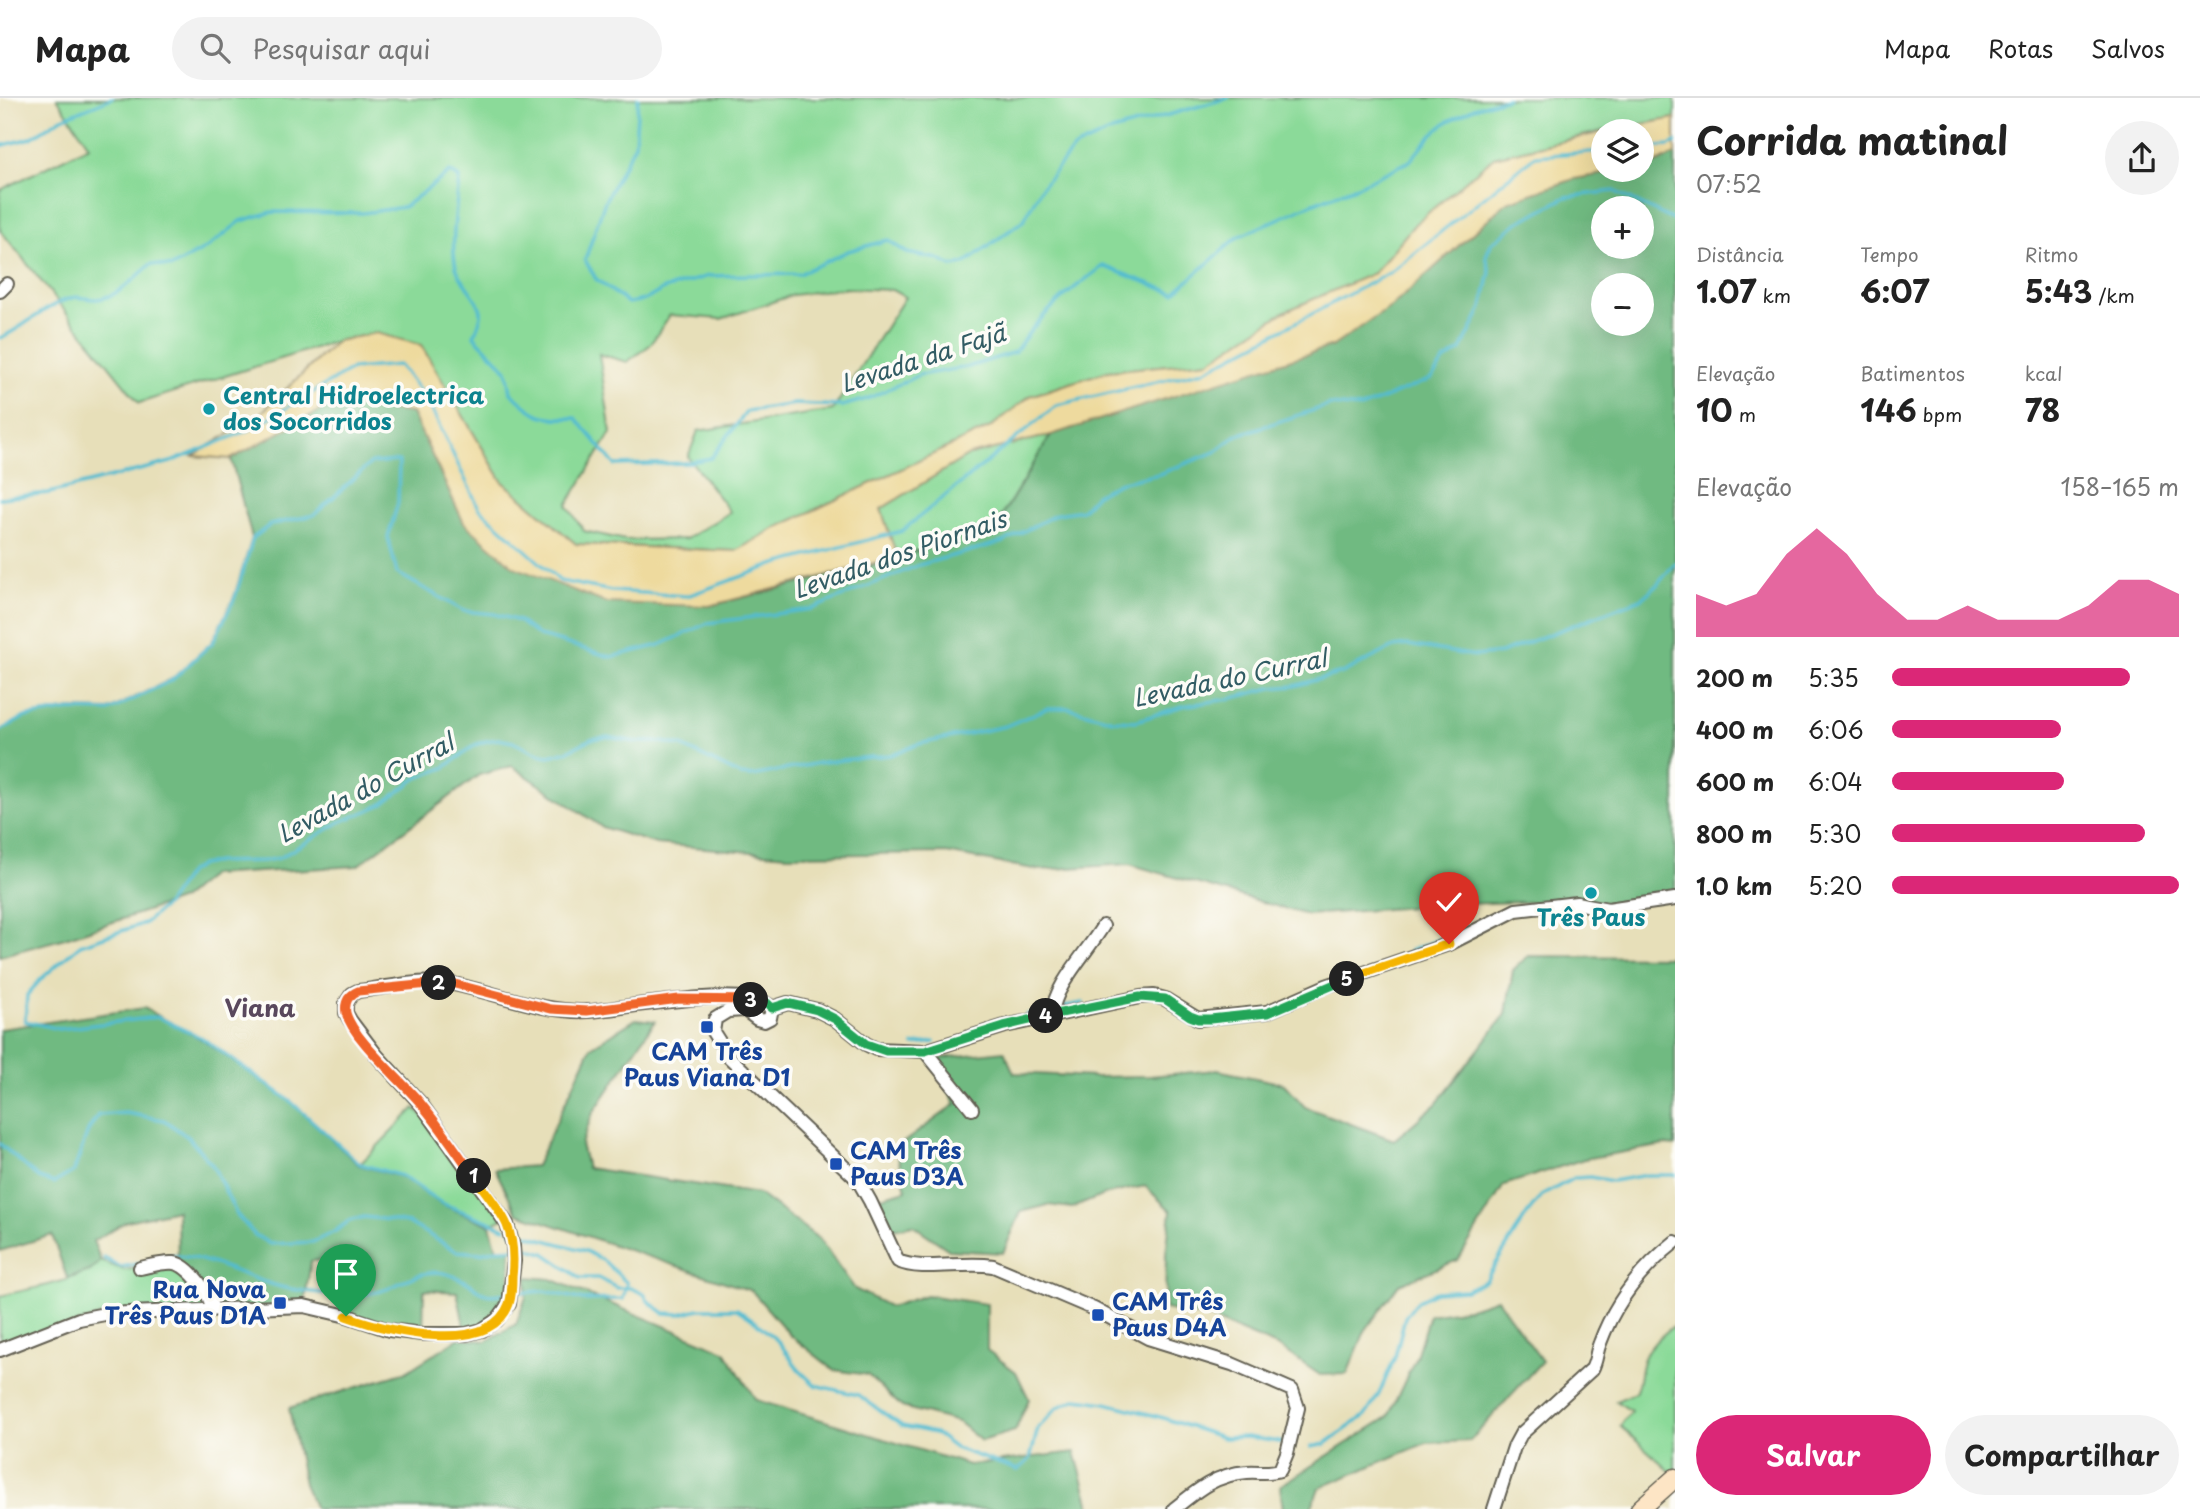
<!DOCTYPE html>
<html lang="pt">
<head>
<meta charset="utf-8">
<style>
	:root { --surface:#fff; --page:#f2f2f2; --text:#222; --muted:#767676; --line:#e0e0e0; --accent:#db2777 }
	body { margin:0; font-family:"Playpen Sans",sans-serif; background:var(--page); color:var(--text); height:100vh; display:flex; flex-direction:column; font-size:26px; white-space:nowrap }
	* { box-sizing:border-box; margin:0 }
	p { font-size:23px; color:var(--muted) }
	.icon { flex:none; width:38px; height:38px; fill:none; stroke:currentColor; stroke-width:2; stroke-linecap:round; stroke-linejoin:round }
	.map { position:relative; flex:1; overflow:hidden }
	.panel { display:flex; flex-direction:column; background:var(--surface); width:525px }
	.panel>* { flex:none }
	.buttons { position:absolute; left:1591px; top:21px; display:grid; gap:14px }
	.buttons a { display:grid; place-items:center; width:63px; height:63px; border-radius:50%; background:var(--surface); box-shadow:0 7px 28px #0002; font-size:35px }
	.pin { position:absolute; display:grid; place-items:center; width:60px; height:60px; color:#fff; margin:-72px -30px; border-radius:50% 50% 50% 0; rotate:-45deg; box-shadow:0 0 7px #0007 }
	.pin .icon { rotate:45deg }
	.km { position:absolute; width:35px; height:35px; margin:-18px; border-radius:50%; background:#222; color:#fff; font-size:19px; line-height:35px; text-align:center }
	.round { display:grid; place-items:center; flex:none; width:74px; height:74px; border-radius:37px; background:var(--page) }
	.head { display:flex; align-items:center; justify-content:space-between; height:119px; padding:0 21px }
	h1 { font-size:38px; font-weight:700; line-height:52px }
	.figures { display:grid; grid-template-columns:repeat(3,1fr); gap:10px; height:119px; padding:7px 21px }
	.figures div { display:grid; align-content:center }
	.figures b { font-size:30px; font-weight:700 }
	.figures small { font-size:19px; font-weight:400 }
	.figures p { font-size:19px }
	.chart { height:196px; padding:14px 21px }
	.chart p { display:flex; justify-content:space-between }
	.chart svg { width:100%; height:126px; margin-top:7px; fill:var(--accent); opacity:.7 }
	.cta { display:flex; gap:14px; margin-top:auto; padding:14px 21px }
	.cta a { flex:1; height:80px; border-radius:42px; background:var(--accent); color:#fff; font-size:28px; font-weight:700; line-height:80px; text-align:center }
	.cta a+a { background:var(--page); color:var(--text) }
	ul { padding:0 21px; list-style:none; font-size:23px }
	li { display:grid; grid-template-columns:112px 84px 1fr; align-items:center; height:52px }
	li i { height:18px; border-radius:9px; background:var(--accent) }
	header { display:flex; align-items:center; gap:42px; box-sizing:border-box; height:98px; padding:0 35px; background:var(--surface); border-bottom:2px solid var(--line) }
	header strong { font-size:33px }
	nav { display:flex; gap:38px; margin-inline-start:auto; font-size:24px }
	.search { width:490px; height:63px; background:var(--page); display:flex; align-items:center; gap:18px; box-sizing:border-box; padding:0 24px; border-radius:38px; color:var(--muted); font-size:26px }
	main { display:flex; flex:1; min-height:0 }
	.map>svg:first-child { display:block }
	.green { fill:#8bda99; stroke:#547b5a; stroke-width:2; fill-rule:evenodd }
	.forest { fill:#70ba81; stroke:#466b4e; stroke-width:2; fill-rule:evenodd }
	.sand { fill:#eeda9e; stroke:#857b5d; stroke-width:2 }
	.lines { fill:none; stroke-linecap:round; stroke-linejoin:round }
	.stream { stroke:#53bcd0; stroke-width:3.5 }
	.street-casing { stroke:#636053; stroke-width:16 }
	.secondary-casing { stroke:#636053; stroke-width:21 }
	.street { stroke:#fff; stroke-width:12 }
	.secondary { stroke:#fde5c5; stroke-width:18 }
	.split-1-casing { stroke:#fff; stroke-width:14 }
	.split-2-casing { stroke:#fff; stroke-width:14 }
	.split-3-casing { stroke:#fff; stroke-width:14 }
	.split-4-casing { stroke:#fff; stroke-width:14 }
	.split-5-casing { stroke:#fff; stroke-width:14 }
	.split-6-casing { stroke:#fff; stroke-width:14 }
	.split-1 { stroke:#f5b400; stroke-width:9 }
	.split-2 { stroke:#f0652b; stroke-width:9 }
	.split-3 { stroke:#f0652b; stroke-width:9 }
	.split-4 { stroke:#22a559; stroke-width:9 }
	.split-5 { stroke:#22a559; stroke-width:9 }
	.split-6 { stroke:#f5b400; stroke-width:9 }
	.culture-dot { fill:#0f9aa8; stroke:#fdfcf7; stroke-width:2.5 }
	.transit-dot { fill:#1a4fb4; stroke:#fdfcf7; stroke-width:2.5 }
	.labels { text-anchor:middle; stroke-width:7; stroke-linejoin:round; paint-order:stroke }
	.culture-label { font-size:23px; font-weight:bold; fill:#0d838f; stroke:#fdfcf7; text-anchor:start }
	.transit-label { font-size:23px; font-weight:bold; fill:#164399; stroke:#fdfcf7; text-anchor:start }
	.water-label { font-size:24px; font-style:italic; fill:#325c64; stroke:#fdfcf7 }
	.neighbourhood-label { font-size:24px; font-weight:bold; fill:#59485d; stroke:#fdfcf7 }
</style>
</head>
<body>
<header>
<strong>Mapa</strong>
<div class="search"><svg class="icon" aria-label="search" viewBox="0 0 24 24"><circle cx="10" cy="10" r="6"/><path d="M15 15l6 6"/></svg>Pesquisar aqui</div>
<nav><a>Mapa</a><a>Rotas</a><a>Salvos</a></nav>
</header>
<main>
<div class="map">
<svg width="1675" height="1411" viewBox="0 0 1675 1411">
	<rect width="100%" height="100%" fill="#fdfcf7"/>
	<filter id="ink" filterUnits="userSpaceOnUse"><feTurbulence type="fractalNoise" baseFrequency=".0143" numOctaves="2"/><feDisplacementMap in="SourceGraphic" scale="14" xChannelSelector="R" yChannelSelector="G"/><feConvolveMatrix kernelMatrix="1 2 1 2 8 2 1 2 1" color-interpolation-filters="sRGB"/></filter>
	<filter id="wash" filterUnits="userSpaceOnUse"><feTurbulence type="fractalNoise" baseFrequency=".00686" numOctaves="4" result="noise"/><feDisplacementMap in="SourceGraphic" scale="28" xChannelSelector="R" yChannelSelector="G"/><feGaussianBlur stdDeviation="1.57" result="paint"/><feColorMatrix in="noise" values="0 0 0 0 0 0 0 0 0 0 0 0 0 0 0 0 0 1.4 0 .05"/><feComposite in="paint" operator="in"/></filter>
	<g filter="url(#wash)">
		<rect width="100%" height="100%" fill="#e7dfb9"/>
		<path class="green" d="M 57,0 L 1675,0 L 1675,20 L 1603,33 L 1494,59 L 1415,126 L 1374,175 L 1284,214 L 1209,263 L 1108,273 L 1030,298 L 991,329 L 774,431 L 736,453 L 576,446 L 502,383 L 421,247 L 376,235 L 337,243 L 139,305 L 0,132 L 0,92 L 89,48 ZM 843,190 L 892,192 L 905,199 L 833,312 L 698,333 L 688,359 L 730,414 L 686,441 L 625,442 L 584,433 L 567,407 L 611,335 L 599,256 L 627,264 L 650,247 L 670,217 L 721,221 L 793,197 Z
			M 1051,337 L 997,425 L 897,459 L 881,411 L 969,357 Z
			M 415,1010 L 433,1028 L 503,1120 L 490,1127 L 441,1106 L 402,1079 L 359,1067 Z
			M 101,1163 L 124,1172 L 178,1166 L 212,1211 L 105,1216 L 0,1252 L 0,1198 C 34,1189 74,1186 101,1163 Z
			M 1672,1229 L 1675,1232 L 1675,1371 L 1671,1374 L 1620,1328 L 1631,1313 L 1616,1303 L 1635,1295 C 1641,1284 1639,1269 1645,1258 C 1650,1247 1662,1237 1672,1229 Z"/>
		<path class="forest" d="M 1675,56 L 1675,801 L 1608,811 L 1577,805 L 1517,804 L 1440,807 L 1307,817 L 1129,766 L 1039,772 L 946,755 L 788,757 L 656,746 L 602,729 L 512,668 L 479,677 L 357,768 L 211,777 L 182,801 L 65,840 L 0,858 L 0,633 L 25,619 L 71,611 L 109,612 L 172,581 L 212,544 L 234,499 L 252,440 L 231,361 L 333,305 L 412,315 L 464,425 L 709,508 L 878,466 L 997,426 L 1051,337 L 1132,310 L 1392,208 L 1507,104 L 1574,81 L 1626,72 L 1642,72 L 1642,69 L 1653,67 ZM 1603,110 L 1642,110 L 1642,149 L 1603,149 ZM 1603,187 L 1642,187 L 1642,226 L 1603,226 Z
			M 1528,858 L 1675,859 L 1675,1048 L 1665,1047 L 1584,1061 L 1504,1087 L 1458,1162 L 1399,1186 L 1365,1233 L 1347,1276 L 1320,1277 L 1279,1249 L 1210,1220 L 1165,1211 L 1166,1156 L 1171,1113 L 1145,1088 L 1107,1096 L 1072,1110 L 1048,1107 L 1021,1114 L 1003,1155 L 949,1152 L 913,1127 L 893,1131 L 878,1100 L 906,1092 L 896,1050 L 956,1006 L 931,961 L 1004,953 L 1014,975 L 1094,979 L 1150,978 L 1217,972 L 1284,986 L 1305,1009 L 1394,1042 L 1436,1006 L 1506,916 L 1513,872 Z
			M 144,910 L 201,941 L 289,1002 L 359,1067 L 402,1079 L 441,1106 L 490,1127 L 497,1151 L 511,1151 L 509,1206 L 466,1236 L 457,1194 L 424,1192 L 423,1236 L 347,1218 L 346,1161 L 311,1163 L 304,1208 L 212,1211 L 178,1166 L 177,1112 L 127,1123 L 93,1143 L 101,1163 L 90,1173 L 67,1180 L 52,1137 L 0,1153 L 0,931 Z
			M 636,921 L 655,923 L 593,1015 L 581,1046 L 587,1070 L 759,1096 L 819,1141 L 855,1191 L 890,1209 L 926,1197 L 987,1206 L 987,1252 L 1016,1274 L 1029,1301 L 1015,1333 L 981,1343 L 958,1324 L 902,1309 L 868,1277 L 834,1272 L 790,1237 L 752,1193 L 517,1115 L 495,1071 L 536,1068 L 591,949 Z
			M 527,1179 L 551,1181 L 725,1253 L 756,1302 L 969,1367 L 1075,1354 L 1091,1411 L 315,1411 L 304,1386 L 289,1310 L 406,1274 L 459,1240 L 486,1243 L 516,1226 L 526,1199 Z
			M 1497,1201 L 1542,1263 L 1470,1343 L 1426,1345 L 1319,1390 L 1311,1411 L 1283,1411 L 1280,1388 L 1388,1319 L 1416,1259 L 1429,1217 L 1467,1211 Z"/>
		<path class="sand" d="M 1675,20 L 1675,56 L 1653,67 L 1642,69 L 1642,33 L 1608,33 Z
			M 1603,34 L 1603,72 L 1626,72 L 1574,81 L 1507,104 L 1392,208 L 1333,248 L 1051,337 L 969,357 L 881,411 L 897,459 L 709,508 L 606,505 L 514,469 L 464,425 L 412,315 L 333,305 L 231,361 L 193,358 L 259,317 L 337,243 L 376,235 L 421,247 L 502,383 L 576,446 L 736,453 L 774,431 L 991,329 L 1030,298 L 1108,273 L 1209,263 L 1284,214 L 1374,175 L 1415,126 L 1494,59 Z"/>
		<g class="lines">
			<path class="stream" d="M 638,0 L 635,46 L 605,103 L 585,162 L 596,181 L 628,205 L 645,202 L 664,191 L 709,178 L 799,176 L 848,153 L 888,142 L 907,155 L 938,161 L 952,168 L 964,166 L 1024,122 L 1041,90 L 1074,50 L 1112,33 L 1228,0
				M 0,48 L 31,40 L 62,20 L 112,0
				M 1642,50 L 1669,48 L 1675,45
				M 0,240 C 25,229 44,208 71,200 C 79,197 89,202 97,201 C 119,199 135,180 151,166 L 172,169 L 208,149 L 241,123 L 272,114 L 363,115 L 404,109 L 450,74 L 459,80 C 457,106 450,145 456,169 C 461,186 483,204 481,217 C 480,224 476,232 474,238 L 507,272 L 511,295 C 537,319 541,321 576,320 L 615,367 L 685,365 L 711,360 L 747,313 L 795,306 L 842,308 L 867,301 L 919,277 L 968,269 L 1015,254 C 1039,217 1068,194 1103,168 L 1174,195 L 1238,139 L 1309,107 L 1360,87 L 1410,63 L 1432,36 L 1447,24 L 1474,10 L 1507,0
				M 0,400 L 49,395 L 171,364 L 249,332 L 352,271 L 399,267 L 426,300 L 479,410 L 560,483 L 612,493 L 687,498 L 776,466 L 902,433 L 1057,307 L 1204,273 L 1391,174 L 1535,58 L 1603,53
				M 0,633 L 25,619 L 71,612 L 109,613 L 172,582 L 213,544 L 235,499 L 253,440 L 270,427 L 314,417 L 371,365 L 399,363 L 398,405 L 388,439 L 397,475 L 464,513 L 494,516 L 519,523 L 539,538 L 551,541 L 611,559 L 660,547 L 708,525 L 812,511 L 919,467 L 1003,444 L 1057,416 L 1082,412 L 1096,397 L 1118,385 L 1159,376 L 1215,354 L 1237,337 L 1330,307 L 1361,310 L 1431,281 L 1444,263 L 1461,252 L 1482,210 L 1490,174 L 1486,158 L 1491,146 L 1517,125 L 1566,99 L 1614,93 L 1675,123
				M 1639,800 L 1675,794
				M 1487,820 L 1508,810
				M 1410,853 L 1468,830
				M 1056,910 L 1083,905
				M 1026,917 L 1049,912
				M 914,947 L 934,944
				M 0,1046 L 39,1080 L 54,1085 L 74,1073 L 88,1033 L 98,1017 L 126,1015 L 164,1022 L 188,1039 L 213,1068 L 237,1117 L 255,1137 L 270,1146 L 313,1144 L 334,1134 L 349,1123 L 364,1119 L 382,1121 L 409,1125 L 456,1153 L 480,1155 L 497,1151 L 527,1150 L 544,1155 L 580,1180 L 598,1180 L 617,1190 L 631,1190 L 644,1196 L 648,1203 L 664,1215 L 680,1216 L 699,1211 L 737,1211 L 752,1221 L 779,1244 L 799,1272 L 815,1287 L 858,1297 L 902,1328 L 935,1335 L 955,1350 L 1018,1372 L 1030,1361 L 1038,1330 L 1058,1309 L 1077,1301 L 1106,1305 L 1160,1319 L 1224,1340 L 1247,1339 L 1285,1345
				M 505,1130 L 441,1105 L 402,1078 L 360,1066 L 289,1002 L 202,940 L 158,919 L 59,931 L 25,923 L 27,897 L 42,880 L 80,847 L 145,825 L 166,807 L 189,774 L 201,767 L 217,764 L 264,763 L 279,760 L 340,724 L 381,707 L 417,680 L 444,670 L 475,647 L 486,643 L 498,641 L 513,644 L 538,656 L 549,658 L 568,653 L 591,641 L 608,639 L 636,644 L 663,644 L 682,648 L 740,677 L 752,678 L 824,664 L 890,657 L 919,646 L 1006,628 L 1048,610 L 1069,610 L 1113,622 L 1136,623 L 1182,608 L 1229,601 L 1271,590 L 1294,588 L 1342,575 L 1394,549 L 1408,547 L 1476,558 L 1501,555 L 1641,501 L 1657,487 L 1675,465
				M 512,1133 L 586,1153 L 604,1163 L 627,1185 L 623,1201 L 583,1202 L 545,1193 L 515,1195
				M 162,1159 C 203,1152 251,1185 291,1191 C 316,1195 364,1201 387,1191 C 402,1184 420,1174 437,1174 C 448,1175 463,1181 472,1187 C 476,1190 481,1195 486,1196 C 491,1198 501,1196 507,1195
				M 104,1160 L 121,1169 L 138,1166
				M 1311,1349 L 1325,1346 L 1366,1317 L 1379,1296 L 1395,1259 L 1405,1219 L 1418,1203 L 1436,1194 L 1466,1192 L 1485,1183 L 1527,1116 L 1541,1098 L 1574,1080 L 1590,1079 L 1612,1083 L 1647,1077 L 1675,1077"/>
		</g>
	</g>
	<g filter="url(#ink)">
		<g class="lines">
			<g class="street-casing">
				<path id="street" d="M 0,193 L 7,186
					M 772,910 L 770,920 L 764,923 L 757,921 L 745,912 L 728,913 L 715,921 L 713,934 L 729,959 L 858,1082 L 870,1103 L 898,1163 C 921,1174 965,1163 993,1168 L 1094,1211 L 1148,1240 L 1232,1266 L 1292,1292 L 1298,1310 L 1287,1355 L 1280,1372 C 1268,1376 1258,1373 1247,1374 C 1217,1376 1197,1392 1174,1411
					M 772,910 L 788,905 L 817,912 L 835,921 L 866,946 L 876,951 L 925,953 L 1005,928 L 1140,899 L 1154,898 L 1165,901 L 1198,921 L 1267,914 L 1326,888 L 1449,846 L 1516,812 L 1577,805 L 1608,811 L 1675,801
					M 1052,917 C 1053,889 1088,853 1103,828
					M 925,953 L 972,1011
					M 140,1170 C 150,1168 163,1164 174,1165 C 189,1167 211,1197 212,1211
					M 0,1252 L 79,1221 L 105,1216 L 304,1208 L 347,1218 L 389,1232 L 423,1236 L 466,1236 L 482,1232 L 497,1222 L 509,1206 L 514,1163 L 513,1148 L 507,1126 L 421,1006 L 378,959 L 350,922 L 346,915 L 346,905 L 352,896 L 358,893 C 388,890 423,880 453,886 C 498,895 542,915 589,913 C 621,911 752,885 772,910
					M 1494,1411 L 1514,1349 L 1521,1336 L 1592,1271 C 1597,1262 1596,1254 1600,1245 C 1615,1204 1641,1171 1675,1144"/>
			</g>
			<g class="secondary-casing">
				<path id="secondary" d="M 1640,1411 L 1675,1380"/>
			</g>
			<use href="#street" class="street"/>
			<use href="#secondary" class="secondary"/>
		</g>
	</g>
	<g class="lines" filter="url(#ink)">
		<g class="split-1-casing">
			<path id="split-1" d="M 346,1218 C 385,1232 489,1260 509,1206 C 512,1198 512,1188 512,1179 C 514,1161 514,1144 507,1127 C 499,1109 484,1093 474,1078"/>
		</g>
		<g class="split-2-casing">
			<path id="split-2" d="M 439,885 L 358,893 C 349,897 344,904 346,915 C 354,943 403,983 422,1007 C 441,1030 457,1054 474,1078"/>
		</g>
		<g class="split-3-casing">
			<path id="split-3" d="M 439,885 L 451,885 L 551,911 L 587,913 L 679,901 L 751,902"/>
		</g>
		<g class="split-4-casing">
			<path id="split-4" d="M 751,902 L 767,905 L 772,910 L 788,905 L 817,912 L 835,921 L 866,946 L 886,953 L 925,953 L 1004,928 L 1046,918"/>
		</g>
		<g class="split-5-casing">
			<path id="split-5" d="M 1046,918 L 1140,899 L 1165,901 L 1190,918 L 1198,921 L 1210,921 L 1267,915 L 1347,881"/>
		</g>
		<g class="split-6-casing">
			<path id="split-6" d="M 1347,881 L 1449,846"/>
		</g>
		<use href="#split-1" class="split-1"/>
		<use href="#split-2" class="split-2"/>
		<use href="#split-3" class="split-3"/>
		<use href="#split-4" class="split-4"/>
		<use href="#split-5" class="split-5"/>
		<use href="#split-6" class="split-6"/>
	</g>
	<g class="culture-dot">
		<circle cx="209" cy="311" r="7"/>
		<circle cx="1591" cy="795" r="7"/>
	</g>
	<g class="transit-dot">
		<rect x="700" y="922" width="14" height="14" rx="3.5"/>
		<rect x="829" y="1059" width="14" height="14" rx="3.5"/>
		<rect x="273" y="1198" width="14" height="14" rx="3.5"/>
		<rect x="1091" y="1210" width="14" height="14" rx="3.5"/>
	</g>
	<g class="labels">
		<g class="culture-label">
			<text x="223" y="306">Central Hidroelectrica<tspan x="223" dy="26">dos Socorridos</tspan></text>
			<text x="1591" y="828" text-anchor="middle">Três Paus</text>
		</g>
		<g class="transit-label">
			<text x="707" y="962" text-anchor="middle">CAM Três<tspan x="707" dy="26">Paus Viana D1</tspan></text>
			<text x="850" y="1061">CAM Três<tspan x="850" dy="26">Paus D3A</tspan></text>
			<text x="266" y="1200" text-anchor="end">Rua Nova<tspan x="266" dy="26">Três Paus D1A</tspan></text>
			<text x="1112" y="1212">CAM Três<tspan x="1112" dy="26">Paus D4A</tspan></text>
		</g>
		<g class="water-label">
			<text transform="translate(923 261) rotate(-18)" y="8">Levada da Fajã</text>
			<text transform="translate(900 457) rotate(-19)" y="8">Levada dos Piornais</text>
			<text transform="translate(1230 581) rotate(-12)" y="8">Levada do Curral</text>
			<text transform="translate(366 691) rotate(-29)" y="8">Levada do Curral</text>
		</g>
		<g class="neighbourhood-label">
			<text x="260" y="919">Viana</text>
		</g>
	</g>
</svg>
<div class="buttons">
<a><svg class="icon" aria-label="layers" viewBox="0 0 24 24"><path d="M12 4l9 5-9 5-9-5zM3 14l9 5 9-5"/></svg></a>
<a>+</a>
<a>−</a>
</div>
<div class="pin" style="left:346px;top:1218px;background:#1e9e55"><svg class="icon" aria-label="arrive" viewBox="0 0 24 24"><path d="M6 21V4h12l-3 4 3 4H6"/></svg></div>
<div class="pin" style="left:1449px;top:846px;background:#d93025"><svg class="icon" aria-label="check" viewBox="0 0 24 24"><path d="M5 12l5 5 9-10"/></svg></div>
<b class="km" style="left:474px;top:1078px">1</b>
<b class="km" style="left:439px;top:885px">2</b>
<b class="km" style="left:751px;top:902px">3</b>
<b class="km" style="left:1046px;top:918px">4</b>
<b class="km" style="left:1347px;top:881px">5</b>
</div>
<section class="panel">
<div class="head"><div><h1>Corrida matinal</h1><p>07:52</p></div><a class="round"><svg class="icon" aria-label="share" viewBox="0 0 24 24"><path d="M12 15V3M7 8l5-5 5 5M5 13v7h14v-7"/></svg></a></div>
<div class="figures">
<div><p>Distância</p><b>1.07<small> km</small></b></div>
<div><p>Tempo</p><b>6:07</b></div>
<div><p>Ritmo</p><b>5:43<small> /km</small></b></div>
</div>
<div class="figures">
<div><p>Elevação</p><b>10<small> m</small></b></div>
<div><p>Batimentos</p><b>146<small> bpm</small></b></div>
<div><p>kcal</p><b>78</b></div>
</div>
<div class="chart"><p><span>Elevação</span>158–165 m</p>
<svg viewBox="0 0 160 44" preserveAspectRatio="none"><path d="M0 44V29L10 33L20 29L30 15L40 6L50 15L60 29L70 38L80 38L90 33L100 38L110 38L120 38L130 33L140 24L150 24L160 29V44z"/></svg>
</div>
<ul>
<li><b>200 m</b>5:35<i style="width:83%"></i></li>
<li><b>400 m</b>6:06<i style="width:59%"></i></li>
<li><b>600 m</b>6:04<i style="width:60%"></i></li>
<li><b>800 m</b>5:30<i style="width:88%"></i></li>
<li><b>1.0 km</b>5:20<i style="width:100%"></i></li>
</ul>
<div class="cta"><a>Salvar</a><a>Compartilhar</a></div>
</section>
</main>
</body>
</html>
